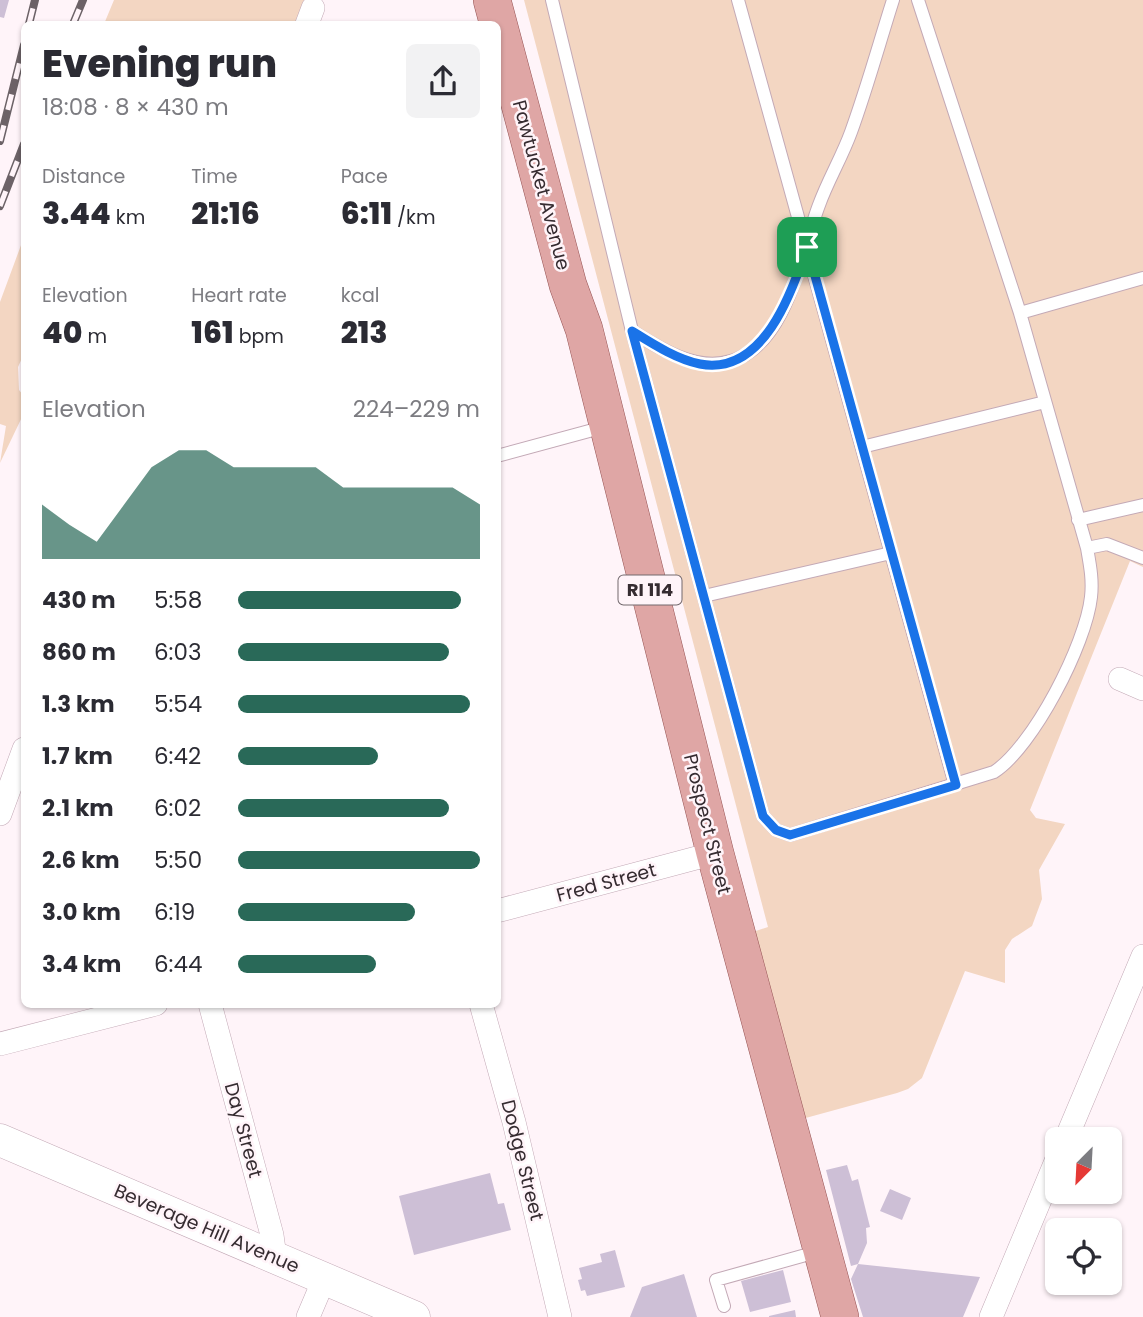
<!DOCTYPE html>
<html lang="en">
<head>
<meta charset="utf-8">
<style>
	:root { --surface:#fff; --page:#f2f2f3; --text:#2b2b33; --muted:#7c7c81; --accent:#296958 }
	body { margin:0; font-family:Poppins,sans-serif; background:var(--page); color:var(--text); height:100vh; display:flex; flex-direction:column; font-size:26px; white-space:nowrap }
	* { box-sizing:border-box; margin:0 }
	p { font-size:23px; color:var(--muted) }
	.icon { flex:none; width:38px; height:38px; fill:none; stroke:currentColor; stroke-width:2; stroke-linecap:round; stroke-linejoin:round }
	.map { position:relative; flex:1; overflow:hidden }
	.sheet { position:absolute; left:21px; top:21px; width:480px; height:987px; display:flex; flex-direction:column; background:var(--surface); border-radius:10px; box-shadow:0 2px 5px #0004 }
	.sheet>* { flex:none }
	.needle { width:46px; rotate:204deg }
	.controls { position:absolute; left:1045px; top:1127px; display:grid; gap:14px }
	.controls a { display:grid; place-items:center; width:77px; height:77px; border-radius:10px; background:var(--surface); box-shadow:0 2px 5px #0004; font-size:35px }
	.pin { position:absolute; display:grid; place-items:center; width:60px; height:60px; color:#fff; margin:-30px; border-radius:14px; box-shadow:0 4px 10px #0006 }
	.round { display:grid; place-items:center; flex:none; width:74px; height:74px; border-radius:10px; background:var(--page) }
	.overview { display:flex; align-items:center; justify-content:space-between; height:119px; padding:0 21px }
	h1 { font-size:38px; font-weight:800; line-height:52px }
	.metrics { display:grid; grid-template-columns:repeat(3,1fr); gap:10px; height:119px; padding:7px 21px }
	.metrics div { display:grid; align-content:center }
	.metrics b { font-size:30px; font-weight:800 }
	.metrics small { font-size:19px; font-weight:400 }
	.metrics p { font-size:19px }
	.chart { height:196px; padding:14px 21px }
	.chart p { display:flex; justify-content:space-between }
	.chart svg { width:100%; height:126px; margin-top:7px; fill:var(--accent); opacity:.7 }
	ul { padding:0 21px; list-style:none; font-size:23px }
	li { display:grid; grid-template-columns:112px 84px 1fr; align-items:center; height:52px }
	li i { height:18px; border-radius:9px; background:var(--accent) }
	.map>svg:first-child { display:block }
	.green { fill:#f3d6c2 }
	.building { fill:#cdbfd6 }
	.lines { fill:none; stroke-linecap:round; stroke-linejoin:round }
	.service-casing { stroke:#c3a9b6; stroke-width:14 }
	.minor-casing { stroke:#c3a9b6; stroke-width:24 }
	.secondary-casing { stroke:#c3a9b6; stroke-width:33 }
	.primary-casing { stroke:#965455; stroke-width:38 }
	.service { stroke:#fff; stroke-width:12 }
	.minor { stroke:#fff; stroke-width:23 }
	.secondary { stroke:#fff; stroke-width:32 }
	.primary { stroke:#dfa6a5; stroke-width:37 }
	.rail-casing { stroke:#6c6267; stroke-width:8 }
	.rail { stroke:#fff4f9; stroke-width:5; stroke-dasharray:16; stroke-linecap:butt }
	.route-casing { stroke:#fff; stroke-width:14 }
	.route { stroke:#1a73e8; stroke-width:9 }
	.labels { text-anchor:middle; stroke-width:5; stroke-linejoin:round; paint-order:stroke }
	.shield { fill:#fff4f9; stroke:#72686d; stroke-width:2 }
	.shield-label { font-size:18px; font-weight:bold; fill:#362c31 }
	.street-label { font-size:19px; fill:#362c31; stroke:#fff4f9 }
</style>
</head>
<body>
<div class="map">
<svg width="1143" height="1317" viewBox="0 0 1143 1317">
	<rect width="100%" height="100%" fill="#fff4f9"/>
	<path class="green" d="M 114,0 L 312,0 L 305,24 L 104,24 Z
		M 524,0 L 1143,0 L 1143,567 L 1130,561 L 1030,810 L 1036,818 L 1065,824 L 1039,870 L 1042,899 L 1032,926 L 1012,939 L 1005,950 L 1005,983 L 965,971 L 922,1078 L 908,1089 L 897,1093 L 791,1122 L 741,936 L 768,927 Z
		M 24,237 L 24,354 L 18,367 L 19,390 L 24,396 L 24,413 L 0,463 L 6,426 L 0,424 L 0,302 Z"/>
	<path class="building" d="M 0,0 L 9,0 L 4,18 L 0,17 Z
		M 847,1165 L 852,1181 L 858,1179 L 870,1227 L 866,1228 L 867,1243 L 858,1264 L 851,1266 L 826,1170 Z
		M 490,1173 L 498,1204 L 504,1203 L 511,1230 L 414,1255 L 399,1196 Z
		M 890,1189 L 911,1198 L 902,1220 L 880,1211 Z
		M 615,1250 L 625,1287 L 587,1296 L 585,1290 L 581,1291 L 578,1280 L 582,1279 L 579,1268 L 602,1262 L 600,1254 Z
		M 858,1264 L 980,1277 L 963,1317 L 863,1317 L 851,1279 Z
		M 783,1270 L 791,1302 L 750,1312 L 741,1281 Z
		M 684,1274 L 697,1317 L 630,1317 L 642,1287 Z
		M 795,1310 L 796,1317 L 769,1317 L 769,1316 Z"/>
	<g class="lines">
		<g class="service-casing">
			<path id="service" d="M 552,0 L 632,331 L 763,816 L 776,830 L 790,835 L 994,772 C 1033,747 1086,644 1091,597 C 1093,580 1090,565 1087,548 L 1020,313 L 918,0
				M 738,0 L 955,785
				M 1020,313 L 1143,278
				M 632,331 C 660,349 697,372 731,361 C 788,344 801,252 819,205 C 828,180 842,157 851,132 C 867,88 879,44 893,0
				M 862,447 L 1045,402
				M 497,456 L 604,427
				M 1078,520 L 1143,505
				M 1087,548 L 1107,544 L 1143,558
				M 704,596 L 891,553
				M 724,1306 L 716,1280 L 820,1251"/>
		</g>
		<g class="minor-casing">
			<path id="minor" d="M 307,24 L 313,8
				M 1120,679 L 1143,689
				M 0,814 L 24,749
				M 497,911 L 715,853
				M 210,1004 L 272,1235 L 275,1257
				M 481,1004 L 514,1122 L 560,1317
				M 0,1044 L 156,1004
				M 1066,1139 L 1143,956
				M 308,1317 L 325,1277
				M 991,1317 L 1057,1159"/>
		</g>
		<g class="secondary-casing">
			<path id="secondary" d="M 0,1140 L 414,1317"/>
		</g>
		<g class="primary-casing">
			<path id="primary" d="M 492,0 L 568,285 L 584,329 L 715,853 L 840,1317"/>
		</g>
		<use href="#service" class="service"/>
		<use href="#minor" class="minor"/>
		<use href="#secondary" class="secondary"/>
		<use href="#primary" class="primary"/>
		<g class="rail-casing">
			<path id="rail" d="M 29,24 L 35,0
				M 73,24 L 83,0
				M 0,141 L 24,45
				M 0,206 L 24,144"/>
		</g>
		<use href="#rail" class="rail"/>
	</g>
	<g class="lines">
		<g class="route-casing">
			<path id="route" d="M 807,247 L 956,785 L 790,835 L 776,830 L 763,816 L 632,331 C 653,344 676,359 700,364 C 763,376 792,293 807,247 Z"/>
		</g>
		<use href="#route" class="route"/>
	</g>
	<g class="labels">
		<rect class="shield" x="618.5" y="575.5" width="63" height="29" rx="5"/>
		<g class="shield-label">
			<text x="650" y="596">RI 114</text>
		</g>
		<g class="street-label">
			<text transform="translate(542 185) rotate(75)" y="7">Pawtucket Avenue</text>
			<text transform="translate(708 824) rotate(76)" y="7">Prospect Street</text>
			<text transform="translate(606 882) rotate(-15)" y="7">Fred Street</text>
			<text transform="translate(244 1130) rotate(75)" y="7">Day Street</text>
			<text transform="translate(523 1160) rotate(76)" y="7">Dodge Street</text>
			<text transform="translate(207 1228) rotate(23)" y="7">Beverage Hill Avenue</text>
		</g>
	</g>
</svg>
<div class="controls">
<a><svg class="needle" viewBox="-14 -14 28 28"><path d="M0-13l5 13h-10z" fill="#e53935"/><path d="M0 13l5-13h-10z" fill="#7c7c81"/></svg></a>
<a><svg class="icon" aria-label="locate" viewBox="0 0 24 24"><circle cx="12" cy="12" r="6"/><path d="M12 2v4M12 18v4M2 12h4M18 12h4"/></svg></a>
</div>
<div class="pin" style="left:807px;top:247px;background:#1e9e55"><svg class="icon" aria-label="arrive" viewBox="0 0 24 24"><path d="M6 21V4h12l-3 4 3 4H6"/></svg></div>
<section class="sheet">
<div class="overview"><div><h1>Evening run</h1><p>18:08 · 8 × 430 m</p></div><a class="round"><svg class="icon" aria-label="share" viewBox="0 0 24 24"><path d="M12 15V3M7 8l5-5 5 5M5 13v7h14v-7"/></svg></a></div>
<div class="metrics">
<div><p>Distance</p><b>3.44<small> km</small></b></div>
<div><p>Time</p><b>21:16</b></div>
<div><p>Pace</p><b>6:11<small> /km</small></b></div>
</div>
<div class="metrics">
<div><p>Elevation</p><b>40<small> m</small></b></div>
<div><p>Heart rate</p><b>161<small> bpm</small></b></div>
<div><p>kcal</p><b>213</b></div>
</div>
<div class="chart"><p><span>Elevation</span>224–229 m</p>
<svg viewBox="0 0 160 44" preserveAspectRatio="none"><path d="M0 44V25L10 32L20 38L30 25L40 12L50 6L60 6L70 12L80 12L90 12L100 12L110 19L120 19L130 19L140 19L150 19L160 25V44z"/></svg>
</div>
<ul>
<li><b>430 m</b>5:58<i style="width:92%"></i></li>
<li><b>860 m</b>6:03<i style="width:87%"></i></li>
<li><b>1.3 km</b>5:54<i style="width:96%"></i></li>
<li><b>1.7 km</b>6:42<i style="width:58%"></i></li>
<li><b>2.1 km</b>6:02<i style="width:87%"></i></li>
<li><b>2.6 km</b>5:50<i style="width:100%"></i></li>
<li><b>3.0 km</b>6:19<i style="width:73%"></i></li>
<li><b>3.4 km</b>6:44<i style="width:57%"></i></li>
</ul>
</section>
</div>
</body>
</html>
